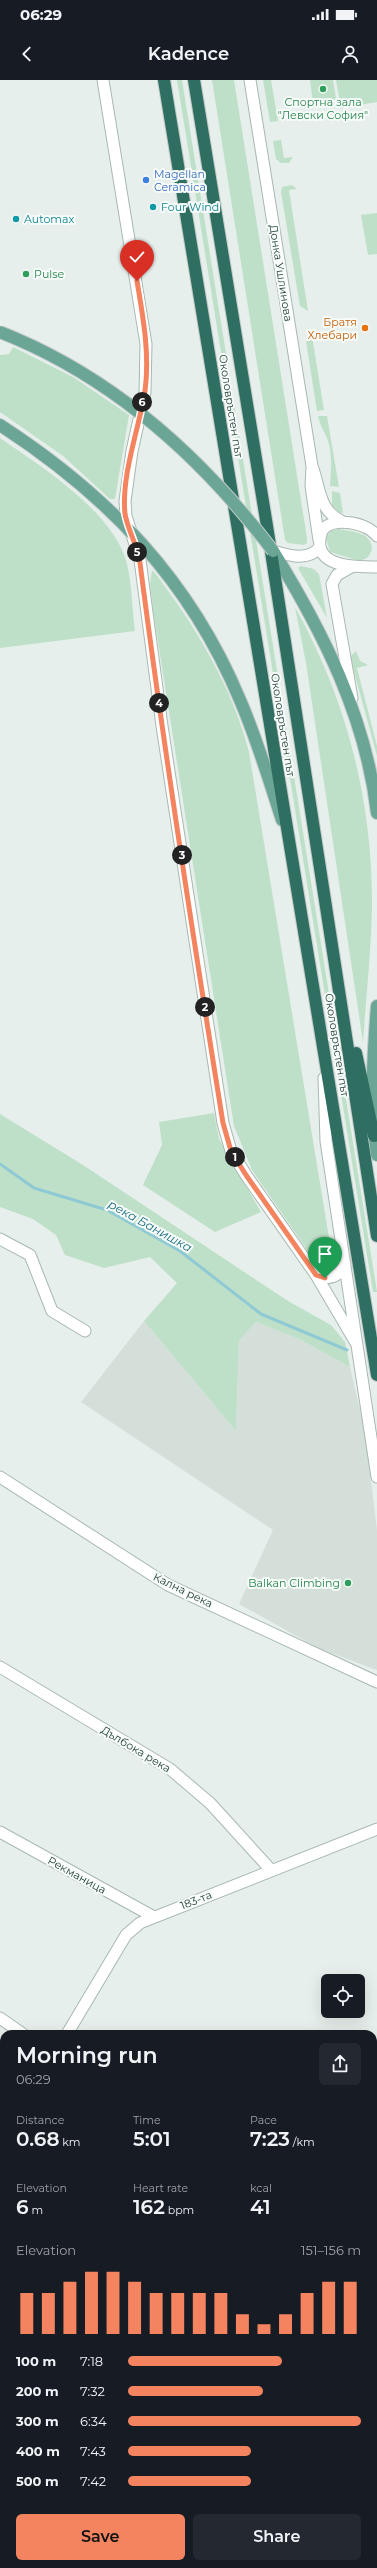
<!DOCTYPE html>
<html lang="en">
<head>
<meta charset="utf-8">
<style>
	:root { --surface:#171b24; --page:#242831; --text:#f1f3f6; --muted:#9ea1a6; --accent:#f4845f }
	body { margin:0; font-family:Montserrat,sans-serif; background:var(--page); color:var(--text); height:100vh; display:flex; flex-direction:column; font-size:15px; white-space:nowrap }
	* { box-sizing:border-box; margin:0 }
	p { font-size:13px; color:var(--muted) }
	.icon { flex:none; width:22px; height:22px; fill:none; stroke:currentColor; stroke-width:2; stroke-linecap:round; stroke-linejoin:round }
	.map { position:relative; flex:1; overflow:hidden }
	.sheet { position:absolute; left:0px; top:1950px; width:377px; height:538px; display:flex; flex-direction:column; background:var(--surface); border-radius:12px 12px 0 0; box-shadow:0 4px 16px #0002 }
	.sheet>* { flex:none }
	.controls { position:absolute; left:321px; top:1894px; display:grid; gap:8px }
	.controls a { display:grid; place-items:center; width:44px; height:44px; border-radius:6px; background:var(--surface); box-shadow:0 4px 16px #0002; font-size:20px }
	.pin { position:absolute; display:grid; place-items:center; width:34px; height:34px; color:#fff; margin:-41px -17px; border-radius:50% 50% 50% 0; rotate:-45deg; box-shadow:0 0 4px #0007 }
	.pin .icon { rotate:45deg }
	.km { position:absolute; width:20px; height:20px; margin:-10px; border-radius:50%; background:#222; color:#fff; font-size:11px; line-height:20px; text-align:center }
	.round { display:grid; place-items:center; flex:none; width:42px; height:42px; border-radius:6px; background:var(--page) }
	.headline { display:flex; align-items:center; justify-content:space-between; height:68px; padding:0 16px }
	h1 { font-size:22px; font-weight:600; line-height:30px }
	.stats { display:grid; grid-template-columns:repeat(3,1fr); gap:6px; height:68px; padding:4px 16px }
	.stats div { display:grid; align-content:center }
	.stats b { font-size:20px; font-weight:600 }
	.stats small { font-size:11px; font-weight:400 }
	.stats p { font-size:11px }
	.chart { height:112px; padding:8px 16px }
	.chart p { display:flex; justify-content:space-between }
	.chart svg { width:100%; height:72px; margin-top:4px; stroke:var(--accent); stroke-width:6 }
	.cta { display:flex; gap:8px; margin-top:auto; padding:8px 16px }
	.cta a { flex:1; height:46px; border-radius:6px; background:var(--accent); color:#111; font-size:16px; font-weight:600; line-height:46px; text-align:center }
	.cta a+a { background:var(--page); color:var(--text) }
	ul { padding:0 16px; list-style:none; font-size:13px }
	li { display:grid; grid-template-columns:64px 48px 1fr; align-items:center; height:30px }
	li i { height:10px; border-radius:5px; background:var(--accent) }
	.status { display:flex; justify-content:space-between; align-items:center; height:28px; padding:0 20px; background:var(--surface); direction:ltr }
	.status svg { height:11px; fill:currentColor }
	header { display:flex; justify-content:space-between; align-items:center; height:52px; padding:0 16px; background:var(--surface); font-size:18px; font-weight:600 }
	.map>svg:first-child { display:block }
	.built { fill:#d4dfda }
	.green { fill:#bfe0c8 }
	.lines { fill:none; stroke-linecap:round; stroke-linejoin:round }
	.stream { stroke:#8ec9d4; stroke-width:3 }
	.street-casing { stroke:#a8b8b2; stroke-width:13 }
	.secondary-casing { stroke:#a4bbb3; stroke-width:14 }
	.primary-casing { stroke:#c2cac8; stroke-width:14 }
	.highway-casing { stroke:#c2cac8; stroke-width:14 }
	.street { stroke:#fff; stroke-width:11 }
	.secondary { stroke:#fff; stroke-width:12 }
	.primary { stroke:#6aa596; stroke-width:12 }
	.highway { stroke:#2f6f62; stroke-width:12 }
	.primary-bridge-casing { stroke:#c2cac8; stroke-width:14; stroke-linecap:butt }
	.primary-bridge { stroke:#6aa596; stroke-width:12 }
	.route-casing { stroke:#fff; stroke-width:8 }
	.route { stroke:#f4845f; stroke-width:5 }
	.leisure-dot { fill:#2e9e5b; stroke:#f7fbf9; stroke-width:1.5 }
	.shop-dot { fill:#3f7fe0; stroke:#f7fbf9; stroke-width:1.5 }
	.culture-dot { fill:#0f9aa8; stroke:#f7fbf9; stroke-width:1.5 }
	.food-dot { fill:#e8710a; stroke:#f7fbf9; stroke-width:1.5 }
	.labels { text-anchor:middle; stroke-width:4; stroke-linejoin:round; paint-order:stroke }
	.leisure-label { font-size:11px; fill:#27864d; stroke:#f7fbf9 }
	.shop-label { font-size:11px; fill:#366cbe; stroke:#f7fbf9; text-anchor:start }
	.culture-label { font-size:11px; fill:#0d838f; stroke:#f7fbf9; text-anchor:start }
	.street-label { font-size:11px; fill:#24423a; stroke:#f7fbf9 }
	.food-label { font-size:11px; fill:#c56008; stroke:#f7fbf9; text-anchor:end }
	.water-label { font-size:12px; font-style:italic; fill:#1c6f80; stroke:#f7fbf9 }
</style>
</head>
<body>
<div class="status"><b>06:29</b><svg viewBox="0 0 49 12"><path d="M0 12V9h3v3zM5 12V6h3v6zM10 12V3h3v9zM15 12V0h3v12zM26 1h20v11H26zM47 4h2v5h-2z"/></svg></div>
<header><svg class="icon" aria-label="back" viewBox="0 0 24 24"><path d="M15 5l-7 7 7 7"/></svg>Kadence<svg class="icon" aria-label="person" viewBox="0 0 24 24"><circle cx="12" cy="8" r="4"/><path d="M4 21q1-7 8-7t8 7"/></svg></header>
<div class="map">
<svg width="377" height="2488" viewBox="0 0 377 2488">
	<rect width="100%" height="100%" fill="#e6efeb"/>
	<path class="built" d="M 144,1241 L 236,1351 L 239,1259 L 256,1242 L 299,1259 L 350,1287 L 365,1352 L 377,1450 L 377,1590 L 320,1569 L 239,1524 L 273,1450 L 81,1322 Z"/>
	<path class="green" d="M 177,0 L 182,0 L 377,1212 L 373,1212 Z
		M 212,0 L 234,0 L 307,458 L 307,463 L 304,465 L 288,463 L 285,460 Z
		M 263,0 L 271,0 L 278,41 L 270,42 Z
		M 310,0 L 333,0 L 336,19 L 313,23 Z
		M 336,0 L 377,0 L 377,22 L 341,28 Z
		M 281,60 L 284,78 L 293,77 L 289,83 L 281,83 L 276,79 L 273,61 Z
		M 292,105 L 297,109 L 289,110 L 308,231 L 300,226 L 281,112 L 282,107 Z
		M 377,133 L 377,174 L 368,175 L 361,135 Z
		M 312,256 L 324,330 L 317,331 L 306,261 Z
		M 13,267 L 73,297 L 129,335 L 115,419 L 110,419 L 63,376 L 0,332 L 0,275 L 9,274 Z
		M 318,336 L 327,336 L 339,407 L 330,406 C 331,391 333,370 326,356 C 323,349 320,345 318,336 Z
		M 0,358 C 42,387 114,432 127,484 C 132,505 132,529 135,551 L 0,568 Z
		M 332,411 L 340,413 L 343,433 L 339,432 L 332,425 Z
		M 339,449 C 352,452 369,451 372,467 C 371,476 366,481 357,480 L 330,472 L 326,458 L 331,451 Z
		M 301,486 L 314,489 L 319,494 L 327,538 L 298,488 Z
		M 152,490 C 160,498 167,510 174,519 C 206,565 235,617 249,672 L 332,1176 L 332,1186 L 326,1191 L 319,1187 L 252,1090 L 234,1046 L 154,536 L 150,504 Z
		M 295,527 C 347,620 373,722 372,829 C 371,873 366,918 363,962 L 306,583 Z
		M 356,571 L 360,581 L 368,585 L 357,588 L 377,666 L 377,676 L 350,577 Z
		M 214,1033 L 219,1059 L 261,1132 L 215,1152 L 143,1105 L 162,1065 L 159,1042 Z
		M 0,1034 L 83,1085 L 288,1221 L 331,1245 L 345,1262 L 350,1287 L 299,1259 L 256,1242 L 239,1260 L 236,1351 L 144,1241 L 177,1203 L 150,1177 L 104,1188 L 65,1175 L 56,1155 L 33,1139 L 0,1127 Z
		M 377,2071 L 377,2249 L 373,2288 L 377,2289 L 377,2488 L 0,2488 L 0,2085 L 4,2086 L 4,2484 L 373,2484 L 373,2072 Z"/>
	<g class="lines">
		<path class="stream" d="M 0,1084 L 34,1108 L 107,1130 L 180,1171 L 261,1234 L 347,1270
			M 373,2067 L 377,2066"/>
		<g class="street-casing">
			<path id="street" d="M 103,0 L 146,264 L 145,312 L 132,371 L 125,421 L 126,436 L 140,480 L 162,646 L 223,1043 L 231,1071 L 246,1095 L 316,1195 L 356,1263
				M 250,0 L 312,386 C 321,410 318,430 343,442
				M 312,388 L 311,406 L 319,460
				M 377,456 C 367,443 337,437 324,448 C 320,454 319,459 320,466 C 323,488 360,487 377,487
				M 273,471 C 288,475 308,482 320,467
				M 352,618 L 332,504 L 337,495 L 353,486
				M 324,998 L 326,1061 L 377,1397
				M 0,1159 L 30,1175 L 52,1231 L 85,1251
				M 316,1195 C 330,1200 338,1198 345,1184
				M 0,1397 L 168,1505 L 377,1602
				M 0,1587 L 170,1689 L 210,1723 L 271,1790
				M 0,1752 L 154,1837
				M 0,1938 L 23,1954
				M 67,1954 L 126,1855 L 140,1843 L 377,1749"/>
		</g>
		<g class="secondary-casing">
			<path id="secondary" d="M 373,2008 L 377,2009
				M 0,2055 L 4,2051"/>
		</g>
		<g class="primary-casing">
			<path id="primary" d="M 0,345 C 108,415 190,500 240,620 C 257,659 269,700 282,740
				M 273,471 C 323,552 366,637 377,733
				M 377,926 C 373,975 370,1026 377,1075"/>
		</g>
		<g class="highway-casing">
			<path id="highway" d="M 164,0 L 377,1295
				M 194,0 L 267,446 L 377,1156
				M 356,973 L 374,1056"/>
		</g>
		<use href="#street" class="street"/>
		<use href="#secondary" class="secondary"/>
		<use href="#primary" class="primary"/>
		<use href="#highway" class="highway"/>
		<g class="primary-bridge-casing">
			<path id="primary-bridge" d="M 0,252 C 112,296 201,376 273,471"/>
		</g>
		<use href="#primary-bridge" class="primary-bridge"/>
	</g>
	<g class="lines">
		<g class="route-casing">
			<path id="route" d="M 137,201 C 143,237 150,274 145,311 C 139,349 121,395 125,434 C 128,451 138,466 140,483 C 164,670 193,857 223,1043 L 231,1071 L 246,1095 L 316,1195 L 325,1198"/>
		</g>
		<use href="#route" class="route"/>
	</g>
	<g class="leisure-dot">
		<circle cx="323" cy="9" r="4"/>
		<circle cx="26" cy="194" r="4"/>
		<circle cx="348" cy="1503" r="4"/>
	</g>
	<circle class="shop-dot" cx="146" cy="100" r="4"/>
	<g class="culture-dot">
		<circle cx="153" cy="127" r="4"/>
		<circle cx="16" cy="139" r="4"/>
	</g>
	<circle class="food-dot" cx="365" cy="248" r="4"/>
	<g class="labels">
		<g class="leisure-label">
			<text x="323" y="26">Спортна зала<tspan x="323" dy="13">"Левски София"</tspan></text>
			<text x="34" y="198" text-anchor="start">Pulse</text>
			<text x="340" y="1507" text-anchor="end">Balkan Climbing</text>
		</g>
		<g class="shop-label">
			<text x="154" y="98">Magellan<tspan x="154" dy="13">Ceramica</tspan></text>
		</g>
		<g class="culture-label">
			<text x="161" y="131">Four Wind</text>
			<text x="24" y="143">Automax</text>
		</g>
		<g class="street-label">
			<text transform="translate(281 193) rotate(81)" y="4">Донка Ушлинова</text>
			<text transform="translate(231 326) rotate(81)" y="4">Околовръстен път</text>
			<text transform="translate(283 645) rotate(81)" y="4">Околовръстен път</text>
			<text transform="translate(337 965) rotate(81)" y="4">Околовръстен път</text>
			<text transform="translate(183 1510) rotate(26)" y="4">Кална река</text>
			<text transform="translate(136 1669) rotate(31)" y="4">Дълбока река</text>
			<text transform="translate(77 1795) rotate(29)" y="4">Рекманица</text>
			<text transform="translate(196 1820) rotate(-22)" y="4">183-та</text>
		</g>
		<g class="food-label">
			<text x="357" y="246">Братя<tspan x="357" dy="13">Хлебари</tspan></text>
		</g>
		<g class="water-label">
			<text transform="translate(150 1146) rotate(29)" y="4">река Банишка</text>
		</g>
	</g>
</svg>
<div class="controls">
<a><svg class="icon" aria-label="locate" viewBox="0 0 24 24"><circle cx="12" cy="12" r="6"/><path d="M12 2v4M12 18v4M2 12h4M18 12h4"/></svg></a>
</div>
<div class="pin" style="left:325px;top:1198px;background:#1e9e55"><svg class="icon" aria-label="arrive" viewBox="0 0 24 24"><path d="M6 21V4h12l-3 4 3 4H6"/></svg></div>
<div class="pin" style="left:137px;top:201px;background:#d93025"><svg class="icon" aria-label="check" viewBox="0 0 24 24"><path d="M5 12l5 5 9-10"/></svg></div>
<b class="km" style="left:235px;top:1077px">1</b>
<b class="km" style="left:205px;top:927px">2</b>
<b class="km" style="left:182px;top:775px">3</b>
<b class="km" style="left:159px;top:623px">4</b>
<b class="km" style="left:137px;top:472px">5</b>
<b class="km" style="left:142px;top:322px">6</b>
<section class="sheet">
<div class="headline"><div><h1>Morning run</h1><p>06:29</p></div><a class="round"><svg class="icon" aria-label="share" viewBox="0 0 24 24"><path d="M12 15V3M7 8l5-5 5 5M5 13v7h14v-7"/></svg></a></div>
<div class="stats">
<div><p>Distance</p><b>0.68<small> km</small></b></div>
<div><p>Time</p><b>5:01</b></div>
<div><p>Pace</p><b>7:23<small> /km</small></b></div>
</div>
<div class="stats">
<div><p>Elevation</p><b>6<small> m</small></b></div>
<div><p>Heart rate</p><b>162<small> bpm</small></b></div>
<div><p>kcal</p><b>41</b></div>
</div>
<div class="chart"><p><span>Elevation</span>151–156 m</p>
<svg viewBox="0 0 160 44" preserveAspectRatio="none"><path d="M5 44V19M15 44V19M25 44V12M35 44V6M45 44V6M55 44V12M65 44V19M75 44V19M85 44V19M95 44V19M105 44V32M115 44V38M125 44V32M135 44V19M145 44V12M155 44V12"/></svg>
</div>
<ul>
<li><b>100 m</b>7:18<i style="width:66%"></i></li>
<li><b>200 m</b>7:32<i style="width:58%"></i></li>
<li><b>300 m</b>6:34<i style="width:100%"></i></li>
<li><b>400 m</b>7:43<i style="width:53%"></i></li>
<li><b>500 m</b>7:42<i style="width:53%"></i></li>
</ul>
<div class="cta"><a>Save</a><a>Share</a></div>
</section>
</div>
</body>
</html>
